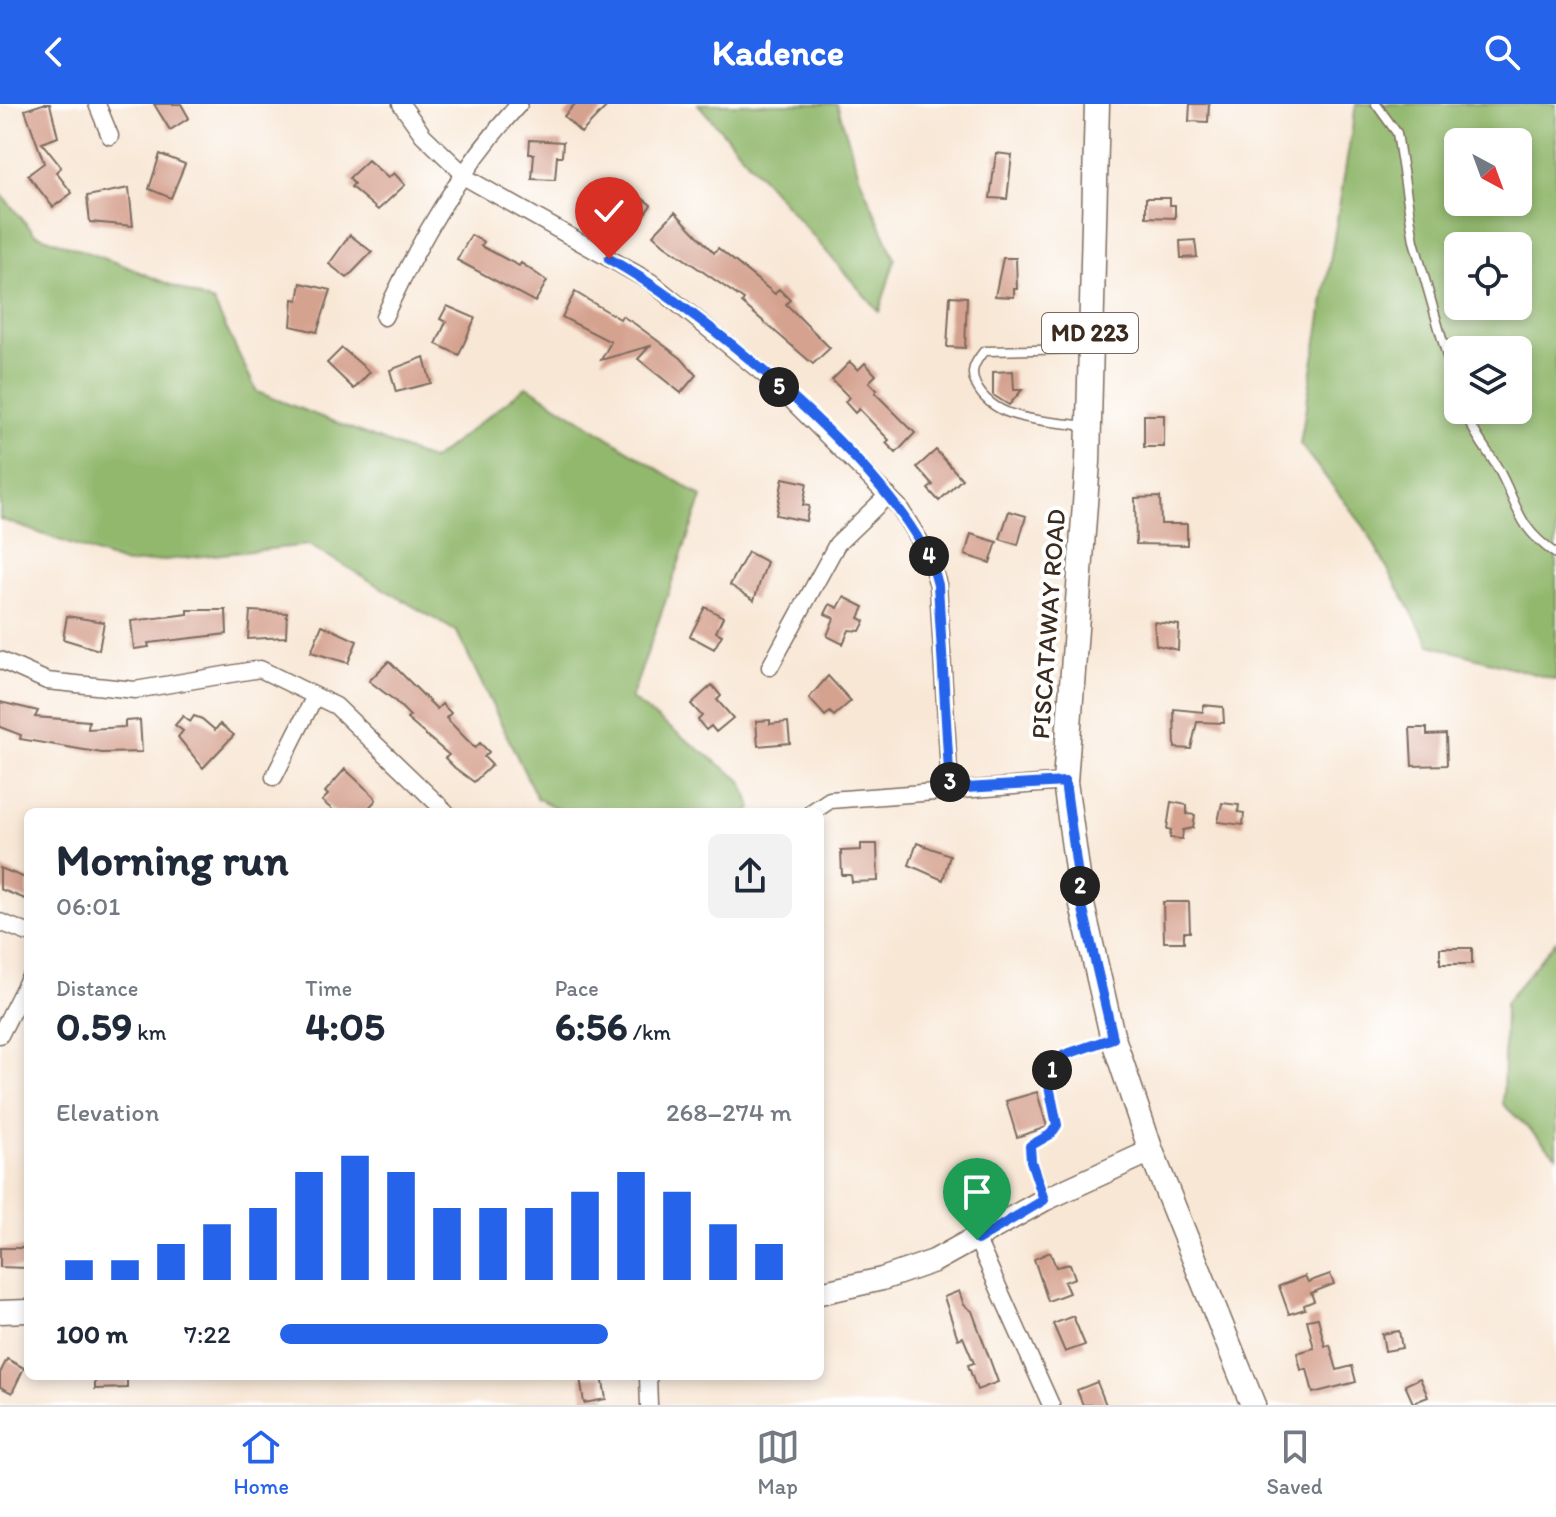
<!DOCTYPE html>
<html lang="en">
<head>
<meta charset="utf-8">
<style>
	:root { --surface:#fff; --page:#f2f2f3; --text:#1f2937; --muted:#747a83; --line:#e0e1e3; --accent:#2563eb }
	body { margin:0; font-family:Itim,sans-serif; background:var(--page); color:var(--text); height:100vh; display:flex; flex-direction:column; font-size:30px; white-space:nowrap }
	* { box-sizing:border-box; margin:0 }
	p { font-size:26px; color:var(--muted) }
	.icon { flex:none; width:44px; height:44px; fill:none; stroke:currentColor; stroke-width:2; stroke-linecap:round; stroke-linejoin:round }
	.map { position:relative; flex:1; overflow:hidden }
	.panel { position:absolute; left:24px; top:704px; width:800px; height:572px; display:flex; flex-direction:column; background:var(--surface); border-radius:12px; box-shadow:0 4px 12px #0003 }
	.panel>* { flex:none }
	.needle { width:52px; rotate:139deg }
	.fabs { position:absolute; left:1444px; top:24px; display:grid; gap:16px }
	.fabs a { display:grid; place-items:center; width:88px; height:88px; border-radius:12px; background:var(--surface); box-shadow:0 4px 12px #0003; font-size:40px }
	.pin { position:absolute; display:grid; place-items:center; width:68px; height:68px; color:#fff; margin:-82px -34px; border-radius:50% 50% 50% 0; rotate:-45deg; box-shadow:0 0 8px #0007 }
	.pin .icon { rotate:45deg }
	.km { position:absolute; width:40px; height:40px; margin:-20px; border-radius:50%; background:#222; color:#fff; font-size:22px; line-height:40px; text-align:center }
	.round { display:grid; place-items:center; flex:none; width:84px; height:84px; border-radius:12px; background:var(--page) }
	.head { display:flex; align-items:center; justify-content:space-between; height:136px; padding:0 32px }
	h1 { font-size:44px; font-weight:700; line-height:60px }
	.figures { display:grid; grid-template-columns:repeat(3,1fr); gap:12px; height:136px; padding:8px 32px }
	.figures div { display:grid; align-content:center }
	.figures b { font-size:40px; font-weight:700 }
	.figures small { font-size:22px; font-weight:400 }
	.figures p { font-size:22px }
	.chart { height:224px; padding:16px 32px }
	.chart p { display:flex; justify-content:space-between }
	.chart svg { width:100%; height:144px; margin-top:8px; stroke:var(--accent); stroke-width:6 }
	ul { padding:0 32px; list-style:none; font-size:26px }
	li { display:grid; grid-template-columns:128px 96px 1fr; align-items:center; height:60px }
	li i { height:20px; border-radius:10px; background:var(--accent) }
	header { display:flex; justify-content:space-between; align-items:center; height:104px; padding:0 32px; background:var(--accent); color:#fff; font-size:36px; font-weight:700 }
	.tabs { display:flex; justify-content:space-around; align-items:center; height:112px; border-top:2px solid var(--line); background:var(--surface); font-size:22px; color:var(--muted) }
	.tabs a { display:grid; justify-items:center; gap:4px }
	.tabs .current { color:var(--accent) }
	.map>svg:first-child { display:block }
	.forest { fill:#92b86d; stroke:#667146; stroke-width:2; fill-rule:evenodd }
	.building { fill:#d6a290 }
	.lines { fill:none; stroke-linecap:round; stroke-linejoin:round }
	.lane-casing { stroke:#7d6c5e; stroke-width:11 }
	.street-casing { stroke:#7d6c5e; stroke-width:19 }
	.secondary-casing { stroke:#7d6c5e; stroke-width:25 }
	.primary-casing { stroke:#7d6c5e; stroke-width:27 }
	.lane { stroke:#fff; stroke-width:8 }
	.street { stroke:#fff; stroke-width:16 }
	.secondary { stroke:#fff; stroke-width:22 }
	.primary { stroke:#fff; stroke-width:24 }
	.route-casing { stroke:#fff; stroke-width:16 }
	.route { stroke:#2563eb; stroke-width:10 }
	.labels { text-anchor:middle; stroke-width:8; stroke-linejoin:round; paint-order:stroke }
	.shield { fill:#fff; stroke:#766a62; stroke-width:2 }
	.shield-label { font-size:24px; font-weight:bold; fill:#3b2a1e }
	.street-label { font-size:26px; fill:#3b2a1e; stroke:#fff }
</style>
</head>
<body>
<header><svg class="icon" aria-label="back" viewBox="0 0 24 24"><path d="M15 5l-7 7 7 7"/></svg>Kadence<svg class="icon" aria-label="search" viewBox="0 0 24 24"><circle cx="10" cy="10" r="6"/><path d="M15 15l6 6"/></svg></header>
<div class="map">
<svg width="1556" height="1301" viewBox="0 0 1556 1301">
	<rect width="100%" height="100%" fill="#fff"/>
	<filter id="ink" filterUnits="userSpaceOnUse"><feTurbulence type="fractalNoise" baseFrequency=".0125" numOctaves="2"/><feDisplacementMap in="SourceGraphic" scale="16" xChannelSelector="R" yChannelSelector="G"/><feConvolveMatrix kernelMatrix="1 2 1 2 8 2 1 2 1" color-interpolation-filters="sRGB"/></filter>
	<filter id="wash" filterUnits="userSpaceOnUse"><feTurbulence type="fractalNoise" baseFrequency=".006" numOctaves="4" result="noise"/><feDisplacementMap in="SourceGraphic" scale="32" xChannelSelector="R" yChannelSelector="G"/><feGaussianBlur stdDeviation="1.8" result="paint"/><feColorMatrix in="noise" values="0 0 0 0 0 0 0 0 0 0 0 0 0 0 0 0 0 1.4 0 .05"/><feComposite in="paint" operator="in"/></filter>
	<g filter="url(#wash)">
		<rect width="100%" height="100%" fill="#f8e7d5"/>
		<path class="forest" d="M 698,0 L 837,0 L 860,74 L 895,155 L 879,208 Z
			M 1356,0 L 1556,0 L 1556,576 L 1430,541 L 1365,424 L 1300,340 ZM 1458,38 L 1518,38 L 1518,98 L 1458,98 ZM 1458,142 L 1518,142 L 1518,202 L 1458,202 ZM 1458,246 L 1518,246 L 1518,306 L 1458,306 Z
			M 0,89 L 35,130 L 120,160 L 214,199 L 257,288 L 432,356 L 527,282 L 702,393 L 631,595 L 742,677 L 752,705 L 746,708 L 563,708 L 537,694 L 457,528 L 309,441 L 126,460 L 0,415 Z
			M 1556,836 L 1556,1051 L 1503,1000 L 1505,899 Z"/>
		<g id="blocks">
			<path class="building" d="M 43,0 L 50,0 L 58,33 L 42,39 L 61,63 L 56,68 L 72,89 L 53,103 L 28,71 L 44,59 L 25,6 Z
				M 154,0 L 181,0 L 189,14 L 170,26 Z
				M 575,0 L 609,0 L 581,29 L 564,12 Z
				M 1190,0 L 1209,0 L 1208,18 L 1189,17 Z
				M 530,36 L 563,38 L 562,52 L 557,52 L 555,76 L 532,75 L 534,50 L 529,50 Z
				M 996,49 L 1012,51 L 1007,95 L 990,94 Z
				M 160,50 L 185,60 L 171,94 L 149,85 Z
				M 368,56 L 388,74 L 394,69 L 405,81 L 378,106 L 351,83 L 354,80 L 349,74 Z
				M 621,78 L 651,101 L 637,121 L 604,101 Z
				M 129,84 L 133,122 L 90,118 L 87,92 Z
				M 1146,94 L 1170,94 L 1170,101 L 1175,101 L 1175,114 L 1146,113 Z
				M 675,108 L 714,149 L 718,144 L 775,190 L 779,185 L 790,196 L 786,200 L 830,244 L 813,260 L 742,199 L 744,196 L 664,141 L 653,131 Z
				M 350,131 L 372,148 L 347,174 L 329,160 Z
				M 471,131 L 484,138 L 481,142 L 519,162 L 521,159 L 547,177 L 535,198 L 457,156 Z
				M 1195,136 L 1197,153 L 1181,154 L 1180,137 Z
				M 1003,154 L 1016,154 L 1017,185 L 1014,185 L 1014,193 L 995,192 Z
				M 301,179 L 331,186 L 317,228 L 291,222 L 293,195 L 298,196 Z
				M 575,188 L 620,215 L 622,212 L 635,220 L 681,254 L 696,271 L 681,289 L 638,255 L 650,242 L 601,256 L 611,238 L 562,213 Z
				M 950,192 L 967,193 L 965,244 L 947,243 Z
				M 447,202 L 475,214 L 459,251 L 436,240 L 446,218 L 440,215 Z
				M 342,244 L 370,268 L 354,285 L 327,259 Z
				M 424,253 L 431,279 L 396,288 L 390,266 Z
				M 850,258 L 858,266 L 865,259 L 876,271 L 869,278 L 877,286 L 875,289 L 915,329 L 896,349 L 886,339 L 889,336 L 859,305 L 855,309 L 845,298 L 849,293 L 832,276 Z
				M 1013,267 L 1014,286 L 1022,286 L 1009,301 L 993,291 L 993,268 Z
				M 1144,311 L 1164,311 L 1164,343 L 1144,343 Z
				M 936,346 L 962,375 L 939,397 L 928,385 L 933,381 L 917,363 Z
				M 783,374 L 807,379 L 803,401 L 809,402 L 806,417 L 776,411 Z
				M 1160,393 L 1161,420 L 1187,420 L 1187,441 L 1136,440 L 1135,394 Z
				M 1009,407 L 1026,412 L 1018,441 L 1000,435 Z
				M 971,430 L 997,438 L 990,459 L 965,451 Z
				M 748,448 L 767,458 L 754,496 L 730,481 Z
				M 844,493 L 864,503 L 859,514 L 865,517 L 860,527 L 849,526 L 843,540 L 827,532 L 834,514 L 825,510 L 830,500 L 838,504 Z
				M 705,503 L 723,513 L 716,528 L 722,531 L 714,545 L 690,532 Z
				M 188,506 L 226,506 L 227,530 L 148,539 L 149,543 L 134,545 L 131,517 L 188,510 Z
				M 250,507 L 287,509 L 286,533 L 248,535 Z
				M 67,512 L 104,518 L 99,546 L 63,535 Z
				M 1154,518 L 1179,521 L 1178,546 L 1156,541 Z
				M 322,521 L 357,537 L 348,559 L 311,548 Z
				M 389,557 L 437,605 L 442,600 L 451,609 L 446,614 L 475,644 L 480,639 L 489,648 L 484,653 L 492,661 L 474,678 L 455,664 L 445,654 L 449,651 L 407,615 L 410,612 L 394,596 L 369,577 Z
				M 828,572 L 851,597 L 834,612 L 830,608 L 825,612 L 809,594 Z
				M 712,581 L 721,592 L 717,596 L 733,614 L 716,628 L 711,622 L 706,626 L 698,616 L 702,612 L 691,600 Z
				M 0,598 L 38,607 L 35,613 L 89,617 L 88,625 L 125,623 L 125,617 L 140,616 L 142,648 L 102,649 L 20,635 L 21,631 L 0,623 Z
				M 1203,601 L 1223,603 L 1224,619 L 1197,618 L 1191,645 L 1175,644 L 1174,605 L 1203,608 Z
				M 183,612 L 190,618 L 194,612 L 202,615 L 215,626 L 220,620 L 234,631 L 203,664 L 178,633 L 183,627 L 175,621 Z
				M 770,616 L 770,620 L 788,618 L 790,639 L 758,642 L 756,617 Z
				M 1410,624 L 1427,624 L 1427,631 L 1446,630 L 1447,661 L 1412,662 Z
				M 345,665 L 374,692 L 376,696 L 365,708 L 335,708 L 322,697 L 328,691 L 325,688 Z
				M 1171,698 L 1187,701 L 1187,710 L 1195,711 L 1193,724 L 1183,726 L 1182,735 L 1170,734 L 1171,726 L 1167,725 Z
				M 1222,699 L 1239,701 L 1238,708 L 1244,709 L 1243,721 L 1218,718 Z
				M 917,739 L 950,751 L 943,776 L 909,761 Z
				M 861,740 L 877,740 L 878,777 L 852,778 L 851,771 L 842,771 L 841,747 L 861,746 Z
				M 0,764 L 28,775 L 28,796 L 0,785 Z
				M 1163,798 L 1189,798 L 1190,828 L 1184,828 L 1184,838 L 1164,838 Z
				M 1440,844 L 1472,844 L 1472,860 L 1440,860 Z
				M 1037,988 L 1047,1023 L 1017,1033 L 1006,997 Z
				M 0,1144 L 26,1144 L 27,1164 L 0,1163 Z
				M 1050,1148 L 1056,1163 L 1070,1160 L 1075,1174 L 1064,1178 L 1069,1189 L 1048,1197 L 1034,1155 Z
				M 1330,1170 L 1334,1180 L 1311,1189 L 1314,1197 L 1304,1201 L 1305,1205 L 1289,1210 L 1279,1182 L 1305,1172 L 1308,1178 Z
				M 959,1187 L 964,1201 L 972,1207 L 998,1278 L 977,1286 L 968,1261 L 974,1259 L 963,1233 L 958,1235 L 944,1193 Z
				M 1073,1212 L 1085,1241 L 1065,1248 L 1053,1220 Z
				M 1318,1214 L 1325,1242 L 1330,1241 L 1337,1266 L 1352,1262 L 1356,1278 L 1313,1289 L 1307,1265 L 1301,1266 L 1297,1249 L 1314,1244 L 1307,1216 Z
				M 1399,1227 L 1402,1244 L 1385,1247 L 1382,1230 Z
				M 7,1255 L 24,1264 L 12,1289 L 0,1283 L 0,1269 Z
				M 95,1272 L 127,1272 L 127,1284 L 95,1285 Z
				M 602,1272 L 606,1295 L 584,1299 L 580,1273 Z
				M 1420,1274 L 1428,1293 L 1413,1299 L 1405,1281 Z
				M 1097,1278 L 1106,1301 L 1083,1301 L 1077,1286 Z"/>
		</g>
	</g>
	<g filter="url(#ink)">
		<use href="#blocks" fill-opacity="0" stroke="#7d6c5e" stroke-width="2"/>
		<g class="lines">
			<g class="lane-casing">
				<path id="lane" d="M 1376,0 L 1397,29 L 1414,137 L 1458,291
					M 1464,306 C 1472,327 1484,342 1496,361 C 1519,400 1514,421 1556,450
					M 1085,322 C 1048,316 995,319 976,281 C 969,268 975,258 984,247 L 1089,245
					M 1044,1095 L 1031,1057 L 1030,1042 L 1051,1030 L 1057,1021 L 1047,972 L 1064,951 L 1109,936"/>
			</g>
			<g class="street-casing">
				<path id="street" d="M 97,0 L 110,32
					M 401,0 L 423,31 L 470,76 L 651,178 L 772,277 L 899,403 L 929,452 L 938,481 L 950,685
					M 384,213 C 420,135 461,64 519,0
					M 0,556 L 47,577 L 135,586 L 260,565 L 336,602 L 446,708
					M 770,563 L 837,440 L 888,391
					M 274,673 L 315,592
					M 812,708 L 830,696 L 1065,678
					M 0,818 L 28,829
					M 0,931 L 28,876
					M 977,1136 L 1051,1301
					M 648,1272 L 649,1301"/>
			</g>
			<g class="secondary-casing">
				<path id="secondary" d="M 820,1189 L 882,1175 L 934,1157 L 1044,1096 L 1151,1047
					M 0,1208 L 28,1207"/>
			</g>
			<g class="primary-casing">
				<path id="primary" d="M 1097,0 L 1088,358 L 1065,678 L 1082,801 L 1112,931 L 1151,1047 L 1253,1301"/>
			</g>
			<use href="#lane" class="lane"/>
			<use href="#street" class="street"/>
			<use href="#secondary" class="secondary"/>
			<use href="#primary" class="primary"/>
		</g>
	</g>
	<g class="lines" filter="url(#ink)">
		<g class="route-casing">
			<path id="route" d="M 609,155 C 700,204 916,381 938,481 L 950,685 L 1065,678 L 1082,801 L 1113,934 L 1064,951 L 1047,972 L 1057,1021 L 1051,1030 L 1030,1042 L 1031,1057 L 1044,1096 L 977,1136"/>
		</g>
		<use href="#route" class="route"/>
	</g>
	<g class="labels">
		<rect class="shield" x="1042" y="209" width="96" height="40" rx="6"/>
		<g class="shield-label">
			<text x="1090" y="237">MD 223</text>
		</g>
		<g class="street-label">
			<text transform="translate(1048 520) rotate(-86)" y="9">PISCATAWAY ROAD</text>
		</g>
	</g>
</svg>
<div class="fabs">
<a><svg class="needle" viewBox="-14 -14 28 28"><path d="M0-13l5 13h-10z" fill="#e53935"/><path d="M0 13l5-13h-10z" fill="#747a83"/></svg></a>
<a><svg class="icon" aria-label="locate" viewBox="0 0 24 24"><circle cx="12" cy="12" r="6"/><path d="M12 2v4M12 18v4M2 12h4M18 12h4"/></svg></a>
<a><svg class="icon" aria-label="layers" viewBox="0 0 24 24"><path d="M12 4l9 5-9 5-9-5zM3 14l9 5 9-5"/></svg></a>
</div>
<div class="pin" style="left:977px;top:1136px;background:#1e9e55"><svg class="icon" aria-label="arrive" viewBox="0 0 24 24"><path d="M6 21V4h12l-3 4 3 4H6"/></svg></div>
<div class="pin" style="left:609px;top:155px;background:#d93025"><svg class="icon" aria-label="check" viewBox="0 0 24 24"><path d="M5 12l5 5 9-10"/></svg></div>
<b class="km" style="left:1052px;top:966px">1</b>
<b class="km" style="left:1080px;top:782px">2</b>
<b class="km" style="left:950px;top:678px">3</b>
<b class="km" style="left:929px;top:452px">4</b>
<b class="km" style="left:779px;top:283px">5</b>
<section class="panel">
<div class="head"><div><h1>Morning run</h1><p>06:01</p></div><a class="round"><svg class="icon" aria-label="share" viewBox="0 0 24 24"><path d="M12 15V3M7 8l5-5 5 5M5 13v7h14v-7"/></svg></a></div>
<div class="figures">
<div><p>Distance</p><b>0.59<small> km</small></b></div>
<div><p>Time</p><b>4:05</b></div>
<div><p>Pace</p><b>6:56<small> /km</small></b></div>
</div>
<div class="chart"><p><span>Elevation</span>268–274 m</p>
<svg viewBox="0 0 160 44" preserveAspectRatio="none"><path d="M5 44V38M15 44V38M25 44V33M35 44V27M45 44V22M55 44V11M65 44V6M75 44V11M85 44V22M95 44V22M105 44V22M115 44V17M125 44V11M135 44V17M145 44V27M155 44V33"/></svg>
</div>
<ul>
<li><b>100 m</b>7:22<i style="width:64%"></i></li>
</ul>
</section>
</div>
<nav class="tabs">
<a class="current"><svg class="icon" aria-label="home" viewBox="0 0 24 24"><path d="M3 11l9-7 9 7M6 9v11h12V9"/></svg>Home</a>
<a><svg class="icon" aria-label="map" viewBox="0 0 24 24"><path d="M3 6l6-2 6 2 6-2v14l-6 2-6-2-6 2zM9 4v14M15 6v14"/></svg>Map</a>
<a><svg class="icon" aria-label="saved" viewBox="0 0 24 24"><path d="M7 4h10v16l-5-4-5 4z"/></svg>Saved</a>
</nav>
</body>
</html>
